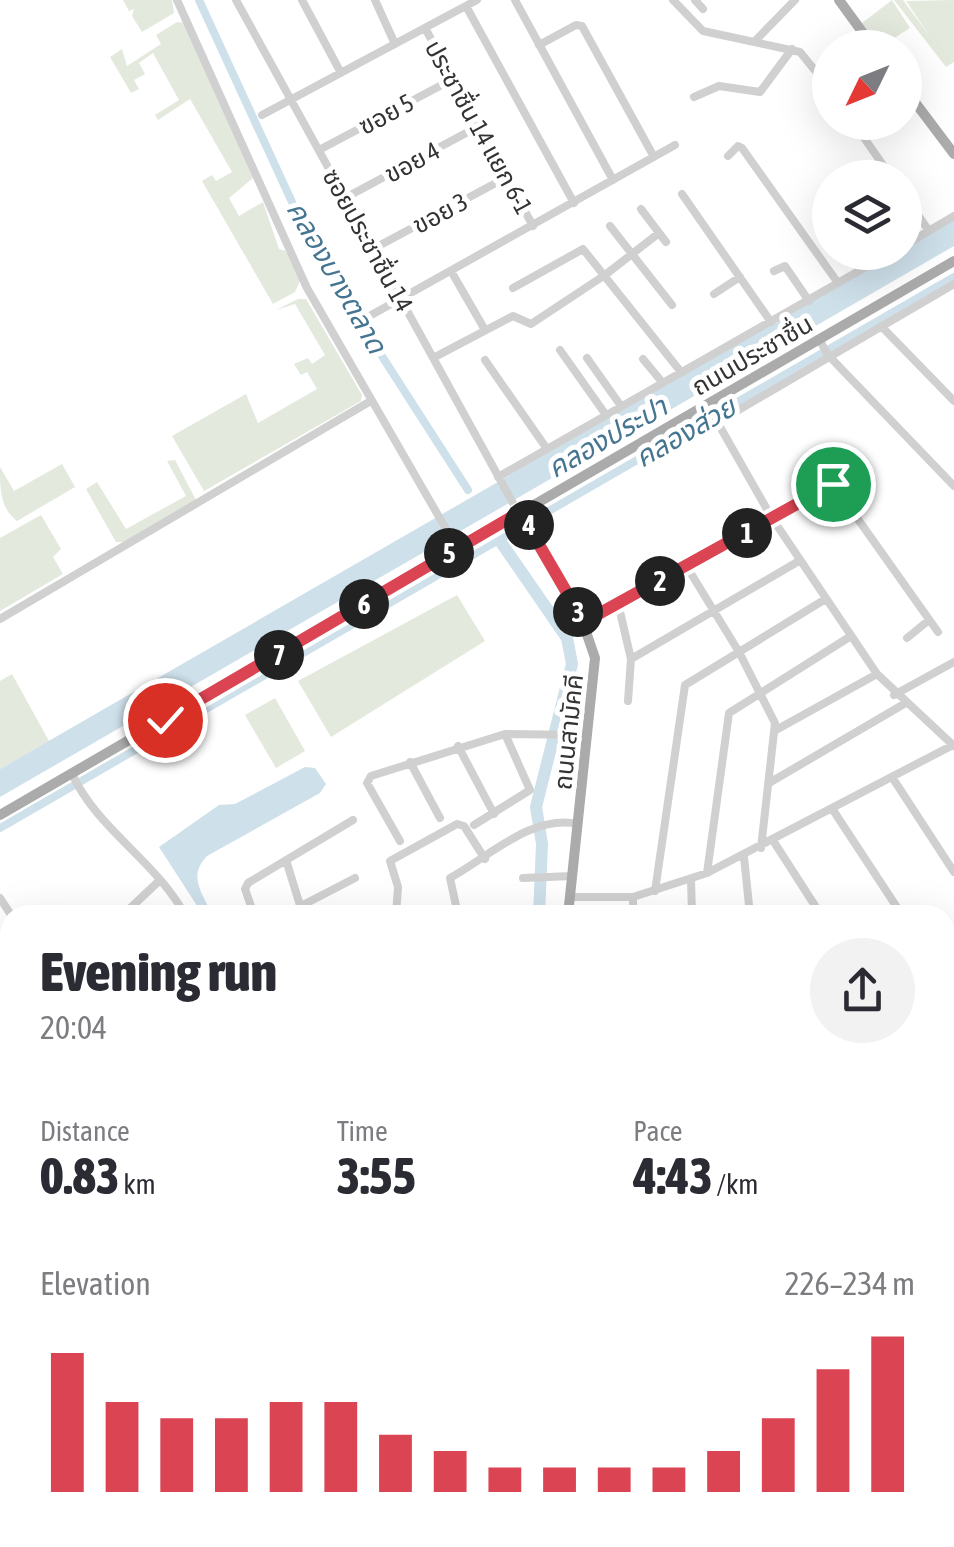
<!DOCTYPE html>
<html lang="en">
<head>
<meta charset="utf-8">
<style>
	:root { --surface:#fff; --page:#f2f2f3; --text:#2b2b33; --muted:#7c7c81; --accent:#da4453 }
	body { margin:0; font-family:"Asap Condensed","Noto Sans Thai",sans-serif; background:var(--page); color:var(--text); height:100vh; display:flex; flex-direction:column; font-size:38px; white-space:nowrap }
	* { box-sizing:border-box; margin:0 }
	p { font-size:32px; color:var(--muted) }
	.icon { flex:none; width:55px; height:55px; fill:none; stroke:currentColor; stroke-width:2; stroke-linecap:round; stroke-linejoin:round }
	.map { position:relative; flex:1; overflow:hidden }
	.panel { position:absolute; left:0px; top:905px; width:955px; height:642px; display:flex; flex-direction:column; background:var(--surface); border-radius:30px 30px 0 0; box-shadow:0 10px 40px #0002 }
	.panel>* { flex:none }
	.needle { width:65px; rotate:227deg }
	.fabs { position:absolute; left:812px; top:30px; display:grid; gap:20px }
	.fabs a { display:grid; place-items:center; width:110px; height:110px; border-radius:50%; background:var(--surface); box-shadow:0 10px 40px #0002; font-size:50px }
	.pin { position:absolute; display:grid; place-items:center; width:85px; height:85px; color:#fff; margin:-42px; border:5px solid #fff; border-radius:50%; box-shadow:0 2px 10px #0007 }
	.km { position:absolute; width:50px; height:50px; margin:-25px; border-radius:50%; background:#222; color:#fff; font-size:28px; line-height:50px; text-align:center }
	.round { display:grid; place-items:center; flex:none; width:105px; height:105px; border-radius:52px; background:var(--page) }
	.head { display:flex; align-items:center; justify-content:space-between; height:170px; padding:0 40px }
	h1 { font-size:55px; font-weight:800; line-height:75px }
	.metrics { display:grid; grid-template-columns:repeat(3,1fr); gap:15px; height:170px; padding:10px 40px }
	.metrics div { display:grid; align-content:center }
	.metrics b { font-size:50px; font-weight:800 }
	.metrics small { font-size:28px; font-weight:400 }
	.metrics p { font-size:28px }
	.chart { height:280px; padding:20px 40px }
	.chart p { display:flex; justify-content:space-between }
	.chart svg { width:100%; height:180px; margin-top:10px; stroke:var(--accent); stroke-width:6 }
	.map>svg:first-child { display:block }
	.green { fill:#e3e9dd }
	.water { fill:#cee0ea }
	.lines { fill:none; stroke-linecap:round; stroke-linejoin:round }
	.canal { stroke:#cee0ea; stroke-width:8 }
	.river { stroke:#cee0ea; stroke-width:12 }
	.minor { stroke:#d0d0d0; stroke-width:8 }
	.major { stroke:#ababab; stroke-width:10 }
	.route-casing { stroke:#fff; stroke-width:20 }
	.route { stroke:#da4453; stroke-width:12 }
	.labels { text-anchor:middle; stroke-width:10; stroke-linejoin:round; paint-order:stroke }
	.street-label { font-size:25px; fill:#333; stroke:#fff }
	.water-label { font-size:28px; font-style:italic; fill:#457591; stroke:#fff }
</style>
</head>
<body>
<div class="map">
<svg width="954" height="1547" viewBox="0 0 954 1547">
	<rect width="100%" height="100%" fill="#fff"/>
	<path class="green" d="M 123,0 L 172,0 L 174,13 L 142,32 L 132,16 L 134,9 L 129,11 Z
		M 892,0 L 910,28 L 880,47 L 862,23 Z
		M 894,0 L 903,0 L 931,38 L 906,1 L 954,0 L 954,62 L 946,67 Z
		M 177,22 L 185,23 L 253,178 L 229,198 L 239,216 L 263,202 L 279,249 L 286,251 L 300,281 L 295,292 L 273,304 L 202,181 L 212,175 L 216,181 L 232,172 L 190,99 L 158,120 L 155,115 L 179,100 L 153,53 L 139,63 L 145,74 L 134,80 L 139,89 L 131,93 L 110,57 L 122,49 L 127,66 L 161,44 L 156,35 Z
		M 298,299 L 306,299 L 362,395 L 361,401 L 204,491 L 172,436 L 246,394 L 258,423 L 317,389 L 307,372 L 301,375 L 294,364 L 308,358 L 312,364 L 325,355 L 295,304 L 276,310 Z
		M 175,460 L 196,500 L 124,542 L 116,542 L 86,489 L 97,482 L 126,529 L 186,496 L 167,461 Z
		M 62,464 L 75,487 L 17,521 C 0,508 0,489 0,467 L 14,491 Z
		M 41,515 L 61,549 L 53,557 L 63,574 L 0,611 L 0,538 Z
		M 457,595 L 485,641 L 331,737 L 298,681 Z
		M 12,674 L 49,741 L 0,769 L 0,681 Z
		M 275,698 L 305,751 L 276,768 L 245,715 Z"/>
	<path class="water" d="M 954,219 L 954,246 L 0,797 L 0,769 L 895,253 L 905,252 L 905,247 Z
		M 305,767 L 315,768 L 326,784 L 320,793 L 207,856 C 187,877 203,893 212,915 L 203,915 L 159,847 L 219,805 L 235,804 Z"/>
	<g class="lines">
		<path class="canal" d="M 199,0 L 315,252 L 468,490
			M 0,828 L 954,277"/>
		<path class="river" d="M 496,535 L 567,638 L 572,664 L 536,807 L 542,844 L 539,915
			M 886,1538 L 891,1547"/>
		<path class="minor" d="M 177,0 L 307,288 L 457,548
			M 236,0 L 513,503
			M 302,0 L 341,73
			M 375,0 L 395,44
			M 515,0 L 613,180
			M 673,0 L 703,31 L 800,52 L 830,89
			M 695,0 L 703,9
			M 466,6 L 574,203
			M 425,28 L 533,226
			M 755,41 L 795,0
			M 539,45 L 576,25 L 582,26 L 654,157
			M 694,97 L 719,86 L 760,92 L 792,49
			M 262,115 L 477,0
			M 853,122 L 892,178
			M 319,150 L 453,79
			M 728,156 L 738,146 L 742,148 L 838,283
			M 682,194 L 771,322
			M 905,196 L 929,231
			M 345,198 L 479,126
			M 641,209 L 666,242
			M 610,226 L 672,305
			M 905,245 L 954,216
			M 373,249 L 507,177
			M 451,271 L 485,330
			M 774,271 L 785,266 L 809,301
			M 513,288 L 583,249 L 681,372
			M 714,294 L 740,277
			M 366,318 L 675,145
			M 881,326 L 954,401
			M 819,339 L 828,355 L 954,486
			M 560,350 L 606,415
			M 433,358 L 513,316 L 531,324 L 605,275 L 659,233
			M 587,358 L 621,406
			M 643,359 L 662,382
			M 485,360 L 547,449
			M 707,404 L 772,518 L 877,674 L 954,746
			M 718,422 L 954,284
			M 498,477 L 892,252
			M 833,484 L 938,632
			M 687,567 L 739,652 L 775,723 L 761,848
			M 618,603 L 631,659 L 628,701
			M 0,619 L 369,402
			M 584,622 L 861,468
			M 907,638 L 929,620
			M 631,659 L 799,561
			M 894,695 L 954,662
			M 776,730 L 877,674
			M 458,746 L 494,814
			M 410,762 L 440,818
			M 72,774 C 98,830 156,861 185,915
			M 892,777 L 954,872
			M 769,783 L 904,704
			M 833,810 L 902,915
			M 474,825 L 530,790 L 505,734
			M 400,841 L 367,783 L 371,776 L 505,734 L 580,735
			M 774,842 L 821,915
			M 744,857 L 750,915
			M 286,860 L 303,915
			M 707,873 L 729,713 L 851,636
			M 523,878 L 572,876
			M 691,879 L 692,915
			M 655,891 L 685,685 L 824,600
			M 569,897 L 633,897 L 707,873 L 953,745
			M 0,898 L 11,915
			M 301,906 L 355,878
			M 123,915 L 160,880
			M 254,915 L 245,889 L 248,883 L 353,820
			M 396,915 L 398,887 L 390,861 L 457,824 L 464,826 L 485,859
			M 458,915 L 450,878 C 490,856 532,814 578,824
			M 633,915 L 633,897
			M 945,980 L 954,994
			M 0,1027 L 10,1019
			M 0,1043 L 10,1057
			M 945,1103 L 954,1116
			M 0,1129 L 10,1142
			M 945,1161 L 954,1155
			M 0,1202 L 10,1216
			M 945,1220 L 954,1234
			M 0,1221 L 10,1234
			M 0,1315 L 10,1308
			M 945,1335 L 954,1348
			M 945,1381 L 954,1377
			M 0,1383 L 10,1377
			M 945,1424 L 954,1420
			M 0,1444 L 10,1438
			M 945,1465 L 954,1462
			M 0,1488 L 10,1481
			M 0,1495 L 10,1511
			M 945,1509 L 954,1506
			M 26,1538 L 32,1547
			M 84,1538 L 90,1547
			M 143,1538 L 149,1547
			M 470,1538 L 476,1547
			M 529,1538 L 535,1547
			M 587,1538 L 593,1547
			M 645,1538 L 652,1547
			M 824,1538 L 830,1547
			M 154,1547 L 170,1538
			M 420,1547 L 432,1538
			M 767,1547 L 782,1538"/>
		<path class="major" d="M 839,0 L 874,48
			M 905,89 L 954,154
			M 520,511 L 580,614 L 595,658 L 568,915
			M 0,815 L 954,261
			M 943,1538 L 951,1547"/>
	</g>
	<g class="lines">
		<g class="route-casing">
			<path id="route" d="M 165,720 L 520,512 L 584,622 L 833,484"/>
		</g>
		<use href="#route" class="route"/>
	</g>
	<g class="labels">
		<g class="street-label">
			<text transform="translate(386 114) rotate(-28)" y="9">ฃอย 5</text>
			<text transform="translate(479 127) rotate(61)" y="9">ประชาชื่น 14 แยก 6-1</text>
			<text transform="translate(412 162) rotate(-28)" y="9">ขอย 4</text>
			<text transform="translate(440 213) rotate(-28)" y="9">ขอย 3</text>
			<text transform="translate(368 240) rotate(61)" y="9">ซอยประชาชื่น 14</text>
			<text transform="translate(752 355) rotate(-30)" y="9">ถนนประชาชื่น</text>
			<text transform="translate(568 732) rotate(-84)" y="9">ถนนสามัคคี</text>
		</g>
		<g class="water-label">
			<text transform="translate(337 277) rotate(60)" y="10">คลองบางตลาด</text>
			<text transform="translate(685 432) rotate(-30)" y="10">คลองส่วย</text>
			<text transform="translate(607 437) rotate(-30)" y="10">คลองประปา</text>
		</g>
	</g>
</svg>
<div class="fabs">
<a><svg class="needle" viewBox="-14 -14 28 28"><path d="M0-13l5 13h-10z" fill="#e53935"/><path d="M0 13l5-13h-10z" fill="#7c7c81"/></svg></a>
<a><svg class="icon" aria-label="layers" viewBox="0 0 24 24"><path d="M12 4l9 5-9 5-9-5zM3 14l9 5 9-5"/></svg></a>
</div>
<div class="pin" style="left:833px;top:484px;background:#1e9e55"><svg class="icon" aria-label="arrive" viewBox="0 0 24 24"><path d="M6 21V4h12l-3 4 3 4H6"/></svg></div>
<div class="pin" style="left:165px;top:720px;background:#d93025"><svg class="icon" aria-label="check" viewBox="0 0 24 24"><path d="M5 12l5 5 9-10"/></svg></div>
<b class="km" style="left:747px;top:533px">1</b>
<b class="km" style="left:660px;top:581px">2</b>
<b class="km" style="left:578px;top:612px">3</b>
<b class="km" style="left:529px;top:525px">4</b>
<b class="km" style="left:449px;top:553px">5</b>
<b class="km" style="left:364px;top:604px">6</b>
<b class="km" style="left:279px;top:655px">7</b>
<section class="panel">
<div class="head"><div><h1>Evening run</h1><p>20:04</p></div><a class="round"><svg class="icon" aria-label="share" viewBox="0 0 24 24"><path d="M12 15V3M7 8l5-5 5 5M5 13v7h14v-7"/></svg></a></div>
<div class="metrics">
<div><p>Distance</p><b>0.83<small> km</small></b></div>
<div><p>Time</p><b>3:55</b></div>
<div><p>Pace</p><b>4:43<small> /km</small></b></div>
</div>
<div class="chart"><p><span>Elevation</span>226–234 m</p>
<svg viewBox="0 0 160 44" preserveAspectRatio="none"><path d="M5 44V10M15 44V22M25 44V26M35 44V26M45 44V22M55 44V22M65 44V30M75 44V34M85 44V38M95 44V38M105 44V38M115 44V38M125 44V34M135 44V26M145 44V14M155 44V6"/></svg>
</div>
</section>
</div>
</body>
</html>
